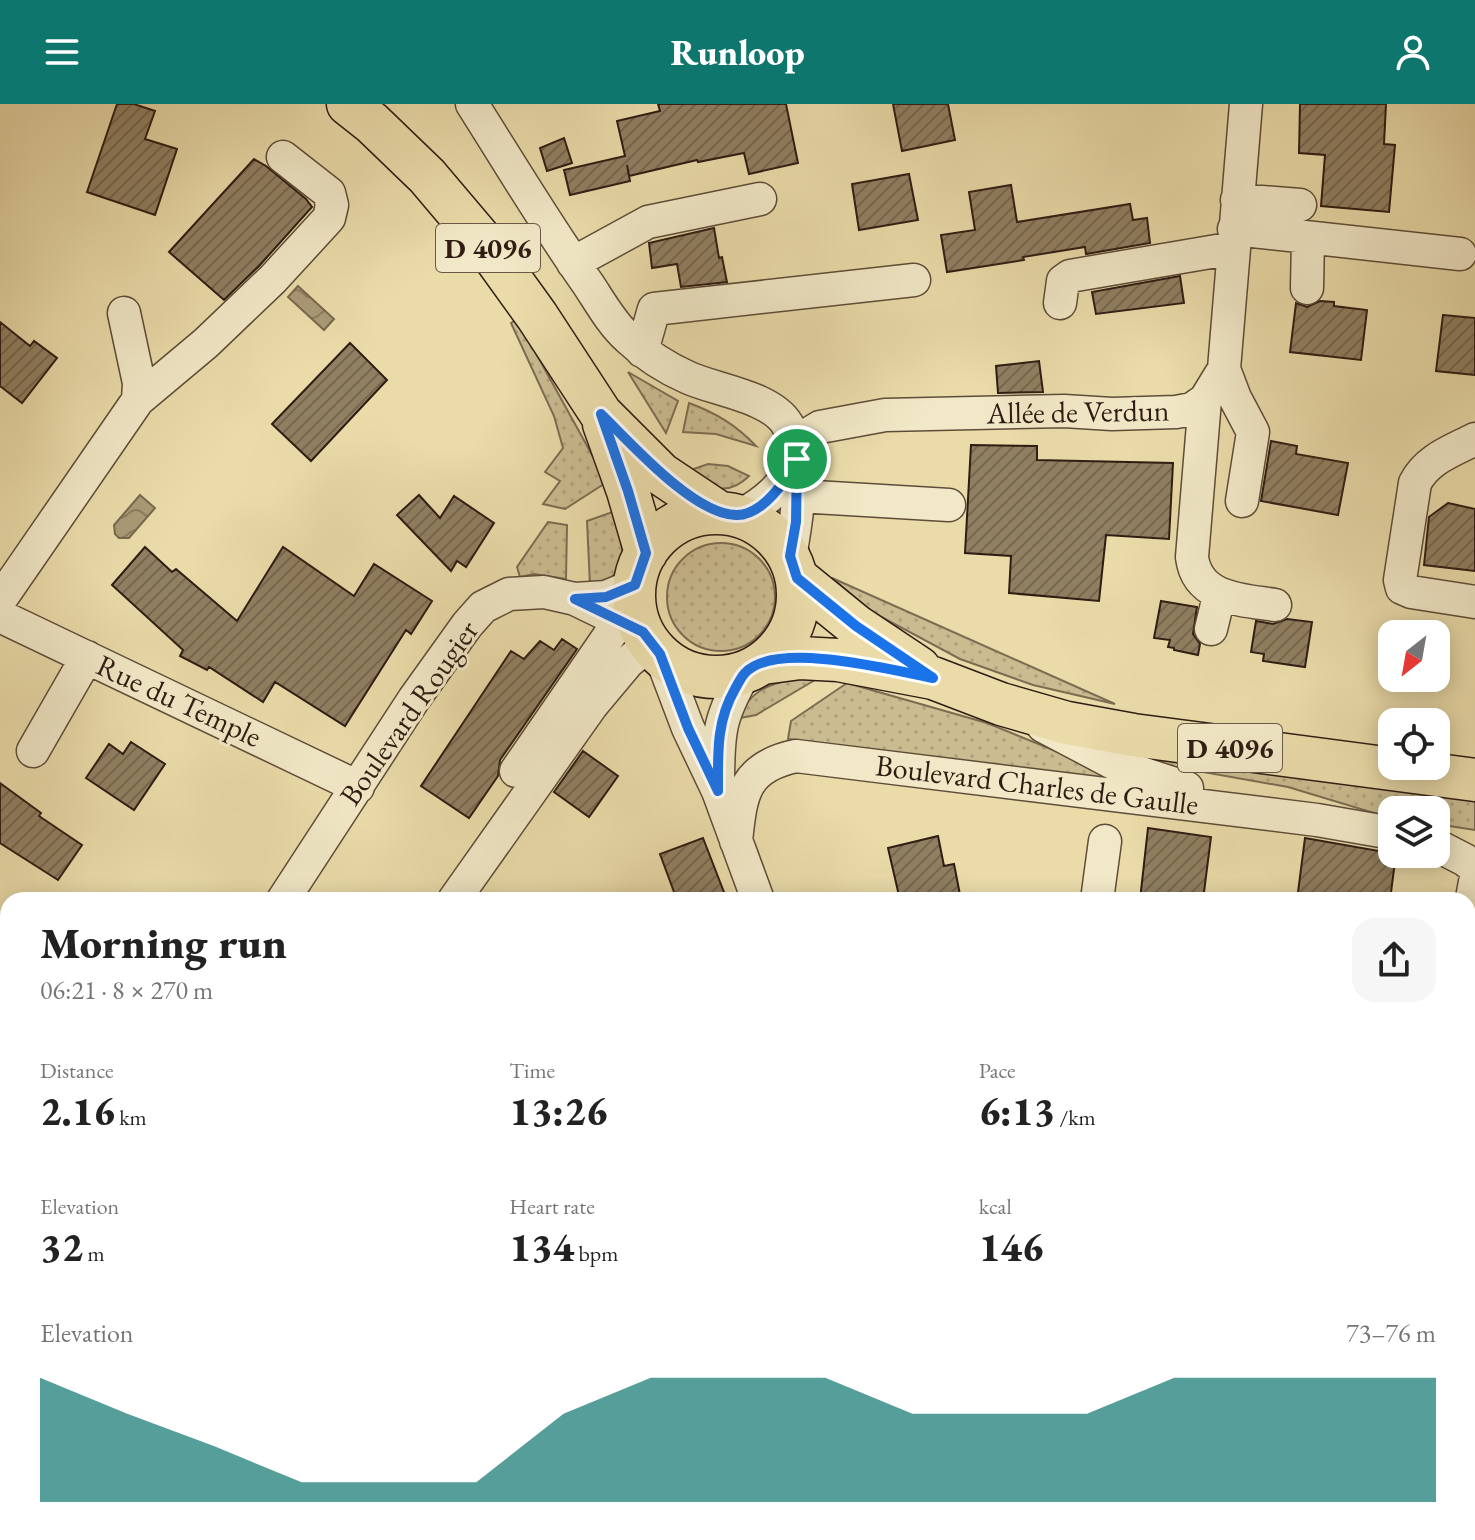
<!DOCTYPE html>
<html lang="en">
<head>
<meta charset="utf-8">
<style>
	:root { --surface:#fff; --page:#f6f6f6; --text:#222; --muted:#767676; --accent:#0f766e }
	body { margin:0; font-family:"EB Garamond",serif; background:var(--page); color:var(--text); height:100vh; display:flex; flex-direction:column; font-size:30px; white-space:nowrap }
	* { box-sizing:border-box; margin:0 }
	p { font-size:26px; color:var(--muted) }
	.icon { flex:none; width:44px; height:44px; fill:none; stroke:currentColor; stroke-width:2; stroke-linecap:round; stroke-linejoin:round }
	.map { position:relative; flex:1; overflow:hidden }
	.side { position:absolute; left:0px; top:788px; width:1476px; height:648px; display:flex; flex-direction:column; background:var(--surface); border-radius:24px 24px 0 0; box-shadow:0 4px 20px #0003 }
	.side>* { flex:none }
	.needle { width:52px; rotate:211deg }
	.buttons { position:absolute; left:1378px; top:516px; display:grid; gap:16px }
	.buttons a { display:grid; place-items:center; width:72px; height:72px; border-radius:16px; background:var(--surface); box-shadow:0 4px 20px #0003; font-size:40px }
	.pin { position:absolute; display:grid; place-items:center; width:68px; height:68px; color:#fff; margin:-34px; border:4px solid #fff; border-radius:50%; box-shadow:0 2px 8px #0007 }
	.round { display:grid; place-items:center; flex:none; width:84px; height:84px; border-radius:24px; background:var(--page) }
	.overview { display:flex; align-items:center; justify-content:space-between; height:136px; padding:0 40px }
	h1 { font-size:44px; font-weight:800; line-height:60px }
	.stats { display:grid; grid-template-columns:repeat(3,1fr); gap:12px; height:136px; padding:8px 40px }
	.stats div { display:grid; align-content:center }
	.stats b { font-size:40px; font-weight:800 }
	.stats small { font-size:22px; font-weight:400 }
	.stats p { font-size:22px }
	.chart { height:224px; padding:16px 40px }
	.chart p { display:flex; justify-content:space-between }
	.chart svg { width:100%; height:144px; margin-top:8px; fill:var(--accent); opacity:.7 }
	header { display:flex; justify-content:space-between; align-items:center; height:104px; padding:0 40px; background:var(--accent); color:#fff; font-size:36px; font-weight:800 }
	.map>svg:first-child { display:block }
	.grass { fill:url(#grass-dots); stroke:#7c6c52; stroke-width:2 }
	.water { fill:url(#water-waves); stroke:#79684e; stroke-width:2 }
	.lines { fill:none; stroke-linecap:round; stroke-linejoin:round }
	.canal { stroke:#aa9a76; stroke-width:34 }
	.building { fill:url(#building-hatch); stroke:#2f1c13; stroke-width:2 }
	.minor-casing { stroke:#5e4c38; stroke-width:35 }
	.major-casing { stroke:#2f1c13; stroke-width:45 }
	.minor { stroke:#f1e8c7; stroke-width:32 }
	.major { stroke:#eadba9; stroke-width:42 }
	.route-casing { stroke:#fff; stroke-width:16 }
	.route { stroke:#1a73e8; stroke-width:10 }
	.labels { text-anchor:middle; stroke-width:6; stroke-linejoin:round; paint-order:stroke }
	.shield { fill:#f1e8c7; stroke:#695949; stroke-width:2 }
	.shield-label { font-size:28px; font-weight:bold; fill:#2f1c13 }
	.street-label { font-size:30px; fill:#2f1c13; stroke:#f1e8c7 }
</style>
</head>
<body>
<header><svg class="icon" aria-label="menu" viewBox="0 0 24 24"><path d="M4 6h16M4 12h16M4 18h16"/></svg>Runloop<svg class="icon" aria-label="person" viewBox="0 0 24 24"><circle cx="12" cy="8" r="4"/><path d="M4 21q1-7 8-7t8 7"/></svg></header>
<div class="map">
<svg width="1475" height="1436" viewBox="0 0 1475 1436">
	<defs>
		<pattern id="grass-dots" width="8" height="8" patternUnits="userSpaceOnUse" patternTransform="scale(2)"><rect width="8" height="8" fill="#cabb90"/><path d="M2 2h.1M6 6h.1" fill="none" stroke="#aea07b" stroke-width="1.8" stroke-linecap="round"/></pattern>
		<pattern id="water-waves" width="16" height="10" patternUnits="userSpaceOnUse" patternTransform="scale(2)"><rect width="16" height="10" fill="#aa9a76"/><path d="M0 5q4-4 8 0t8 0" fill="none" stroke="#8b7d60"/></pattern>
		<pattern id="building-hatch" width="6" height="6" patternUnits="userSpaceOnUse" patternTransform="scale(2)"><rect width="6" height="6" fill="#907f61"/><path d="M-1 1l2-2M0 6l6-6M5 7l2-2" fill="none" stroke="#76674f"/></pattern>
	</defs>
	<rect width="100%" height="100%" fill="#eadba9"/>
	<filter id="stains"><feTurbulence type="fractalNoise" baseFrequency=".0025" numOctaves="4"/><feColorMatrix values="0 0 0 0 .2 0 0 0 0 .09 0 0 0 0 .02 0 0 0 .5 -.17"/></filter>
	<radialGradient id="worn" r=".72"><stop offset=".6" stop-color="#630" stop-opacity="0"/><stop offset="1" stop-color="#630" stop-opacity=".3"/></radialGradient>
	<path class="grass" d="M 517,215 L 607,378 L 565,405 L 543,400 L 560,377 L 545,368 L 563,344 L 554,312 L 511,219 Z
		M 628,268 L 678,297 L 666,329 Z
		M 689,299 C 716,309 736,321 756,342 L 716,330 L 683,328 Z
		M 708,360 L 728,362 L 749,372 C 726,395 708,382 682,369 Z
		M 618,406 L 624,461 C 614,473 605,479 590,481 L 587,417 Z
		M 548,418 L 567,421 L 566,475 L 534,470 L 520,473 L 517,463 Z
		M667 493a54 54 0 1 1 108 0a54 54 0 1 1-108 0Z
		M 832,474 L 1115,600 L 1033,581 L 960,555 L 872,508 Z
		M 796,574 L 815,576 L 756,611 L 734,615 C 754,587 762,582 796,574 Z
		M 847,579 L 987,619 L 1134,679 L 788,635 L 791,617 Z
		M 1137,646 L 1475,690 L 1475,726 L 1436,720 L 1436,706 L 1392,706 L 1392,713 L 1384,712 L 1288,683 L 1136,656 Z"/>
	<path class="water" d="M 298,182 L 334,215 L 324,226 L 288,193 Z
		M 140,391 L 155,404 L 129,434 L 119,434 L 115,430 L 114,421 Z"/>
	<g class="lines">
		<path class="canal" d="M 0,1414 L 10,1436"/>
	</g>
	<path class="building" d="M 117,0 L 134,0 L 155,7 L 145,35 L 177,45 L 155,111 L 87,88 Z
		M 658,0 L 786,0 L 798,59 L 749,70 L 744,49 L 698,58 L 697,56 L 629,72 L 627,61 L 630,77 L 570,91 L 564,66 L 625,52 L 617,17 L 660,7 Z
		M 893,0 L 948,0 L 955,36 L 902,47 Z
		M 1300,0 L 1386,0 L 1384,40 L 1395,41 L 1389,108 L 1321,102 L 1325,51 L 1299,49 Z
		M 564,34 L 572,59 L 547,67 L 540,44 Z
		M 254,55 L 266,62 L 306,95 L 312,103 L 259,162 L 224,196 L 169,148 Z
		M 909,70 L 918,116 L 859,126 L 852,80 Z
		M 1011,81 L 1017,118 L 1130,100 L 1133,116 L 1147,114 L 1150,139 L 1086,150 L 1085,143 L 1023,153 L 1024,156 L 947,168 L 941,131 L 975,126 L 969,88 Z
		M 714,124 L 719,154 L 722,153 L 727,178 L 681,183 L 677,160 L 652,164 L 649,139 Z
		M 1180,172 L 1184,199 L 1096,210 L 1092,188 Z
		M 1320,197 L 1334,198 L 1334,202 L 1367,206 L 1361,256 L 1290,248 L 1296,199 L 1307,203 Z
		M 1443,211 L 1475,214 L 1475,271 L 1436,267 Z
		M 0,218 L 30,242 L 34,237 L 57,254 L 22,299 L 0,282 Z
		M 350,239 L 387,276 L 311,357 L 272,320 Z
		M 1039,257 L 1043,288 L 998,289 L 996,262 Z
		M 1271,337 L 1297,342 L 1296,350 L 1348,359 L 1338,411 L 1261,397 Z
		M 971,341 L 1037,342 L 1037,356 L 1173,359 L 1169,435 L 1106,431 L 1099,497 L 1009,489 L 1011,452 L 965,449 Z
		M 419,391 L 440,414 L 454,392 L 494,419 L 466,463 L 457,457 L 451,467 L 397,411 Z
		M 1448,399 L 1475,405 L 1475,467 L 1424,461 L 1429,413 Z
		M 145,443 L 172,468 L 176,465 L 237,517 L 283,443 L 354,492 L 374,460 L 432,497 L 411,530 L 406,526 L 345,622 L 275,578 L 263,598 L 209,563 L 207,566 L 180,552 L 183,546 L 112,481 Z
		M 1161,497 L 1197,503 L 1193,530 L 1200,540 L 1198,551 L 1174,546 L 1174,544 L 1168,543 L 1170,536 L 1154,534 Z
		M 1287,515 L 1312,518 L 1305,563 L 1263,557 L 1264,550 L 1251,548 L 1256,517 L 1273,520 Z
		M 562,535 L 577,545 L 500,656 L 498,672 L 469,714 L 421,682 L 511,547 L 524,555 L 540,537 L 554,546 Z
		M 131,638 L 165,660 L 134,706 L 86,674 L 109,640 L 123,650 Z
		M 583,647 L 618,672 L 589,713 L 554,688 Z
		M 0,679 L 41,709 L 39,712 L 82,741 L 58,776 L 0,739 Z
		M 1148,724 L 1211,733 L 1203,796 L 1140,796 Z
		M 938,732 L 944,762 L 954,760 L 961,796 L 900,796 L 888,744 Z
		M 703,734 L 727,796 L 677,796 L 660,750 Z
		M 1305,734 L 1396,750 L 1390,796 L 1297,796 Z"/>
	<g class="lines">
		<g class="minor-casing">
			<path id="minor" d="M 472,0 C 510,60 547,122 588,180 C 600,198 612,220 628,234 C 646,251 666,264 689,274 C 716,286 771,293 787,320 C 807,355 797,415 790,452
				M 1237,96 L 1300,101
				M 1234,125 L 1460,150
				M 573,159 L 648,118 L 760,95
				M 1307,184 L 1308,134
				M 1060,199 L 1063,177 L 1070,172 L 1234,144
				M 642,247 L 654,205 L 914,176
				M 1224,265 L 1235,294 L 1253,328 L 1242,397
				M 138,296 L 206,239 L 273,175 L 329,114 L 332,101 L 329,89 L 283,53
				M 1205,296 L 1192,453 C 1197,495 1242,496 1275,501
				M 1475,335 C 1452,347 1427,355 1415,379 L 1400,476 L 1402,484 L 1411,488 L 1475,498
				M 795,338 L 820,323 L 885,311 L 1064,307 L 1112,310 L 1176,308 L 1192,305 L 1205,296 L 1224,265 L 1246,0
				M 798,392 L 949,401
				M 740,412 C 767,397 783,383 797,355
				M 575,495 L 606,493 L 635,481
				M 0,496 L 138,296 L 139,279 L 124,209
				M 0,512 L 358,683
				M 1211,525 L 1219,492
				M 660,550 L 688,624 L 718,687 L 758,796
				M 1043,622 L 1117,661 L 1187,684
				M 33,647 L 87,553
				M 516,667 L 620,516
				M 718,680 C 718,628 719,614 745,568
				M 736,737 C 741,691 743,663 796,652 L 1317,716 L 1392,729
				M 1436,741 L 1465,756 L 1475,764
				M 283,796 L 414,595 L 467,521 L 483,503 L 509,490 L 544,488 L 575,495 L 643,528
				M 454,796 L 592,601 L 628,558 L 651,539
				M 1097,796 L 1105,737
				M 1468,816 L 1475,778
				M 1468,996 L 1475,1023
				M 0,1231 L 8,1219
				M 0,1321 L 8,1323
				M 1468,1383 L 1475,1382
				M 110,1428 L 115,1436
				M 255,1428 L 270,1436
				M 996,1428 L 999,1436
				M 529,1436 L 534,1428
				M 703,1436 L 709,1428
				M 1276,1436 L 1284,1428"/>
		</g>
		<g class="major-casing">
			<path id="major" d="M 348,0 L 372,19 L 427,72 L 488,144 L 537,212 L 601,310 L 661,370 L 718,408
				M 604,320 L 628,387 L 646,449
				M634 491a82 82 0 1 1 164 0a82 82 0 1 1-164 0Z
				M 797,474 L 856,522 L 919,564
				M 763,559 L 800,554 L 838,556 L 933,574 L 1001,600 L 1067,619 L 1133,631 L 1475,676"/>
		</g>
		<use href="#minor" class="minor"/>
		<use href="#major" class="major"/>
	</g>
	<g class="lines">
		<g class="route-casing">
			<path id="route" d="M 601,310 C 631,339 693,410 736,411 C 762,412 787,376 797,355 L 796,418 L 790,452 L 797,474 L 856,522 L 933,574 C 893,566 775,536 745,569 C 741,573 738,580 735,585 C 716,618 718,650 718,687 L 688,624 L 660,550 L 643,528 L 575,495 L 606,493 L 635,481 L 646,449 L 628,387 Z"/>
		</g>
		<use href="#route" class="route"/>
	</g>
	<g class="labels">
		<g class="shield">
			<rect x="436" y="120" width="104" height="48" rx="6"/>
			<rect x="1178" y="620" width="104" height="48" rx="6"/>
		</g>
		<g class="shield-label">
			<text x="488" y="154">D 4096</text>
			<text x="1230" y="654">D 4096</text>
		</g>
		<g class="street-label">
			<text transform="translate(1078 308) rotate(-1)" y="10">Allée de Verdun</text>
			<text transform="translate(179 597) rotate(25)" y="10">Rue du Temple</text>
			<text transform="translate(409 609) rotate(-55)" y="10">Boulevard Rougier</text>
			<text transform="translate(1037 681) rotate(7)" y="10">Boulevard Charles de Gaulle</text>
		</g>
	</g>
	<rect width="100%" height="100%" filter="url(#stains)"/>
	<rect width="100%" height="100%" fill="url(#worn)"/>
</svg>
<div class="buttons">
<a><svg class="needle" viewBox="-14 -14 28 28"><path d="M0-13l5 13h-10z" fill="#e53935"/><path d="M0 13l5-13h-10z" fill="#767676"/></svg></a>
<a><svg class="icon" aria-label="locate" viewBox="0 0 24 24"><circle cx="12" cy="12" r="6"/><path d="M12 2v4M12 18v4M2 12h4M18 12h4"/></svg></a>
<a><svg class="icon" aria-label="layers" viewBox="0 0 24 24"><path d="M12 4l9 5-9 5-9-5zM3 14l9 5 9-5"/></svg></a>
</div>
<div class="pin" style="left:797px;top:355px;background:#1e9e55"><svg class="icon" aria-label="arrive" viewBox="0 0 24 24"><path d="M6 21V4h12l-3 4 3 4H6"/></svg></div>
<section class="side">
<div class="overview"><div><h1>Morning run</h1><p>06:21 · 8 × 270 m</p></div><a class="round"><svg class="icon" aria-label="share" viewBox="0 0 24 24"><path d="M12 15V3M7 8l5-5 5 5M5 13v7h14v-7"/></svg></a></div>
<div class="stats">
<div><p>Distance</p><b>2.16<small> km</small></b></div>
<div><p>Time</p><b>13:26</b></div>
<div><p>Pace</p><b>6:13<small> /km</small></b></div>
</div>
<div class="stats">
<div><p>Elevation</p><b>32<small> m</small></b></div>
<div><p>Heart rate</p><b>134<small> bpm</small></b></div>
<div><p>kcal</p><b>146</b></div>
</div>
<div class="chart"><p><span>Elevation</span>73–76 m</p>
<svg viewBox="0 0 160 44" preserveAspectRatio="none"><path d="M0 44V6L10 17L20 27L30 38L40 38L50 38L60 17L70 6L80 6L90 6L100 17L110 17L120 17L130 6L140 6L150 6L160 6V44z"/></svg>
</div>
</section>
</div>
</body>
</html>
